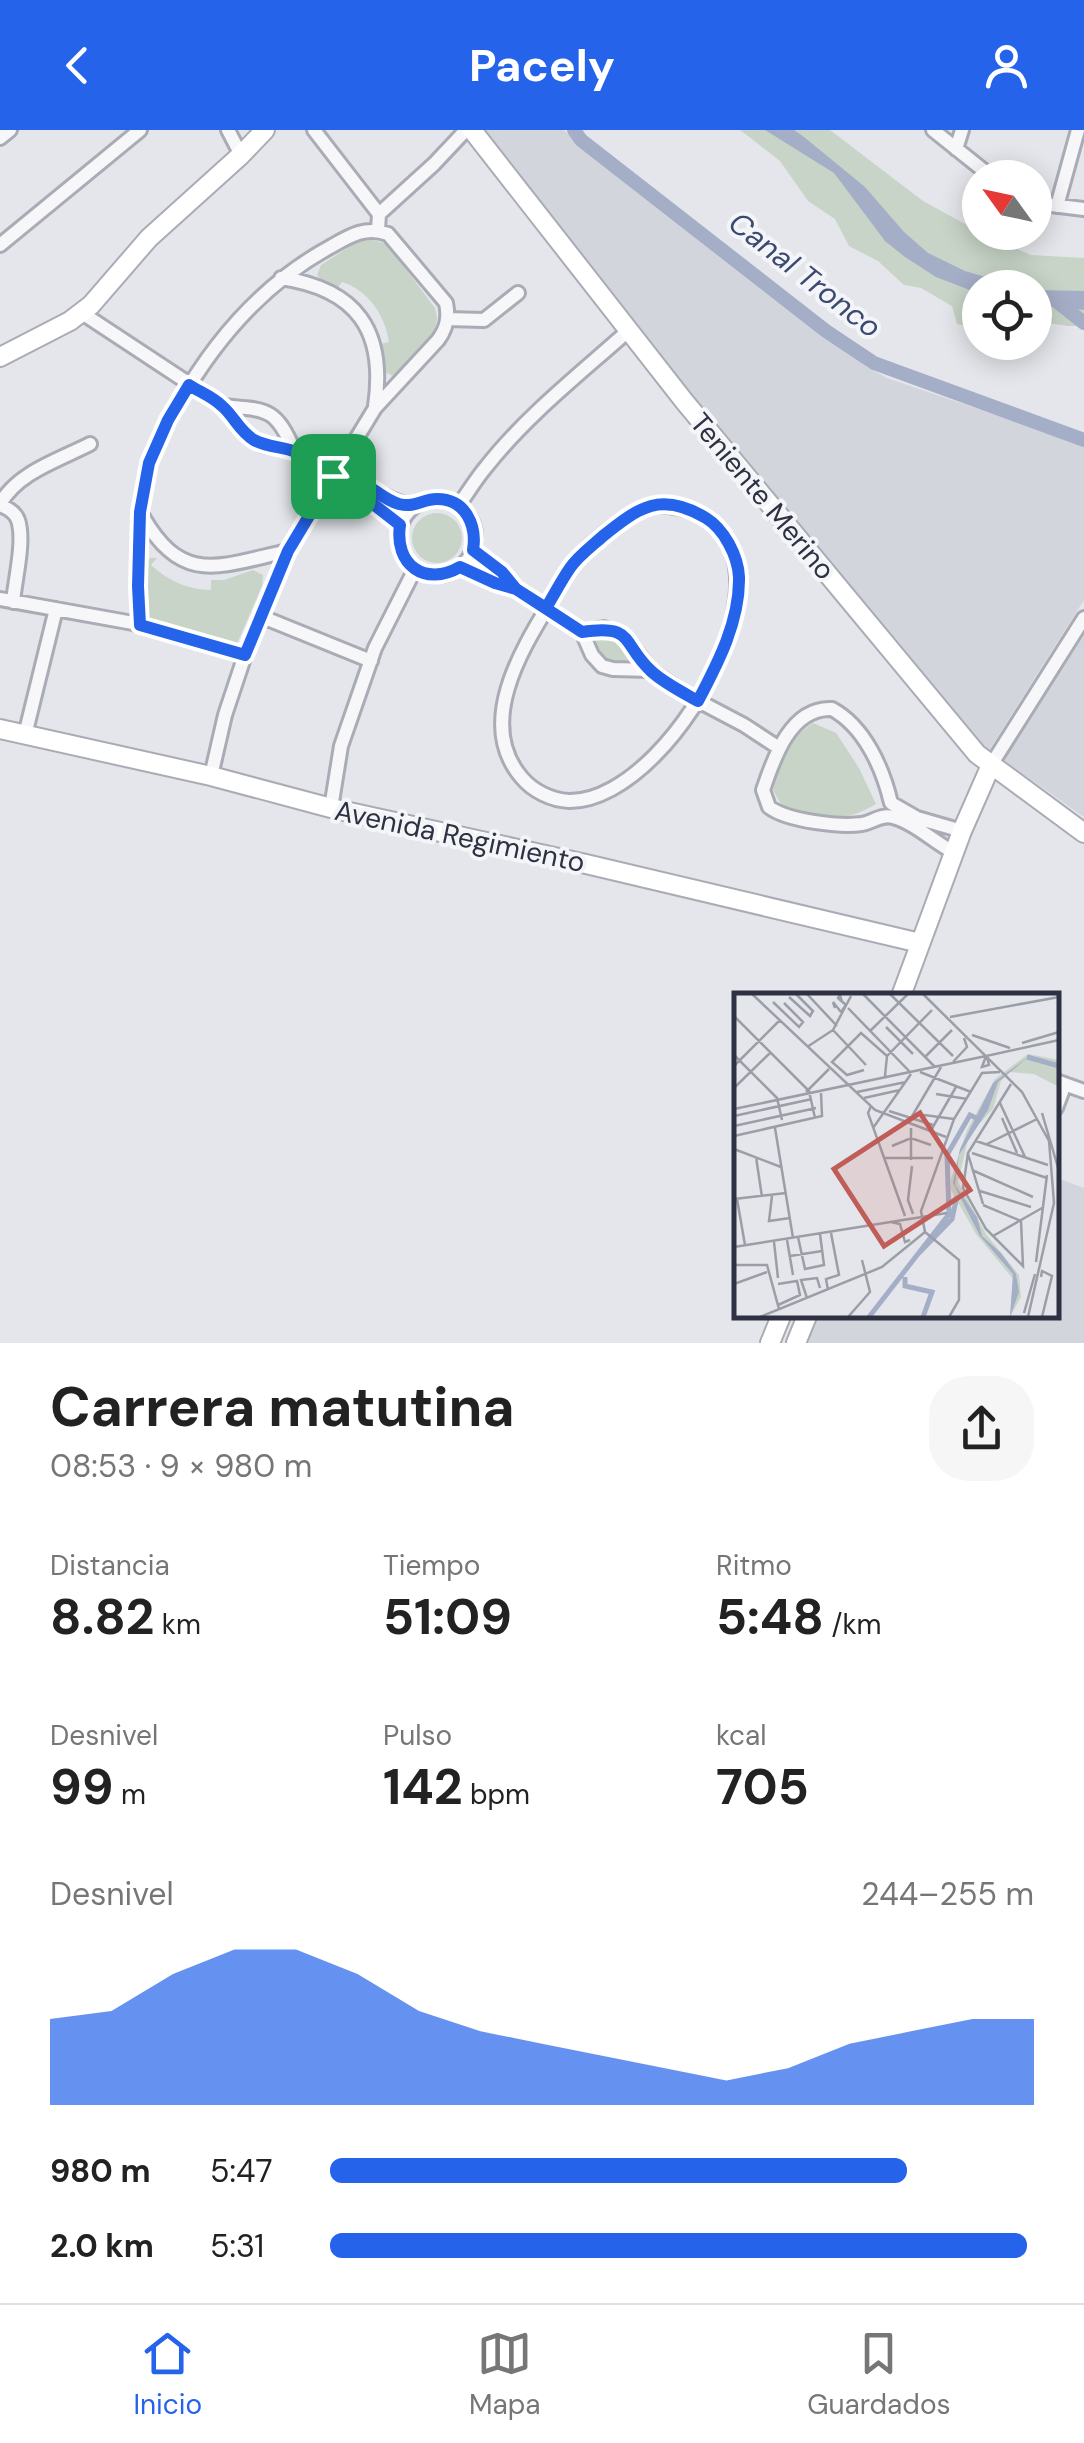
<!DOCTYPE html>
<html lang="es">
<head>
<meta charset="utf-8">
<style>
	:root { --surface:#fff; --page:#f6f6f6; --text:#222; --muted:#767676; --line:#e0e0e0; --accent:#2563eb }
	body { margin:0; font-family:"DM Sans",sans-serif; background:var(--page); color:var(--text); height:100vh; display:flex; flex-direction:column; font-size:38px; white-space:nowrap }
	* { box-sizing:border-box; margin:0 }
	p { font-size:32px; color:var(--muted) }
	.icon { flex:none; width:55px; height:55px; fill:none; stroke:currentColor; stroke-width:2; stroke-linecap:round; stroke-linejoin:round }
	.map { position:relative; height:1213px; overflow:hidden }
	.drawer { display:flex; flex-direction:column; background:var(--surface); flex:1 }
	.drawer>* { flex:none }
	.needle { width:65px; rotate:303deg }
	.controls { position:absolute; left:962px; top:30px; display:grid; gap:20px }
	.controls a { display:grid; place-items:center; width:90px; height:90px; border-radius:50%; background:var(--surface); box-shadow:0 5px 25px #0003; font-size:50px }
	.pin { position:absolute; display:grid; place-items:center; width:85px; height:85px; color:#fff; margin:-42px; border-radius:20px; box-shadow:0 5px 15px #0006 }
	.round { display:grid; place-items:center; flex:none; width:105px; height:105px; border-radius:40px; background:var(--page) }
	.overview { display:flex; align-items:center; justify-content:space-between; height:170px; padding:0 50px }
	h1 { font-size:55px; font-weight:700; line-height:75px }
	.stats { display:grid; grid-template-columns:repeat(3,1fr); gap:15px; height:170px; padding:10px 50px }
	.stats div { display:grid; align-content:center }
	.stats b { font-size:50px; font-weight:700 }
	.stats small { font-size:28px; font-weight:400 }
	.stats p { font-size:28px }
	.chart { height:280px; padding:20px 50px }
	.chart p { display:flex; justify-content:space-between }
	.chart svg { width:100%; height:180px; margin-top:10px; fill:var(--accent); opacity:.7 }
	ul { padding:0 50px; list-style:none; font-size:32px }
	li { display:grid; grid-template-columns:160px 120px 1fr; align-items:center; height:75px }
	li i { height:25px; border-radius:12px; background:var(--accent) }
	header { display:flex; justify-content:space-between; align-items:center; height:130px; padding:0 50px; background:var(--accent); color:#fff; font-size:45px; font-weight:700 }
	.menu { display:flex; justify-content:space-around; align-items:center; height:140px; border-top:2px solid var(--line); background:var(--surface); font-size:28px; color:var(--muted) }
	.menu a { display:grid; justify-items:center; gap:5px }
	.menu .current { color:var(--accent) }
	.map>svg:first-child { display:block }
	.built { fill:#d3d5dc }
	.green { fill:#c8d4c7 }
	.water { fill:#a4aec6 }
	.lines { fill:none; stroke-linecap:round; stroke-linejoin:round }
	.canal { stroke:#a4aec6; stroke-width:14 }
	.street-casing { stroke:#aaacb5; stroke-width:18 }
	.secondary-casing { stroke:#aaacb5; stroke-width:22 }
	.street { stroke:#f7f7f9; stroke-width:12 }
	.secondary { stroke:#fff; stroke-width:18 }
	.route-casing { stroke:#fff; stroke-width:20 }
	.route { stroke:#2563eb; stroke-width:12 }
	.labels { text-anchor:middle; stroke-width:8; stroke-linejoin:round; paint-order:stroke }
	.street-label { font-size:28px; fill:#2e3142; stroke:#f4f5f8 }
	.water-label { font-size:30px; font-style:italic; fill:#3c4a71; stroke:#f4f5f8 }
	.inset-river { fill:none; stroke:#a4aec6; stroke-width:5 }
	.inset-road { fill:none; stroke:#9c9ea7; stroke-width:2.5 }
	.view { fill:#c15d59; fill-opacity:0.15; stroke:#c15d59; stroke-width:5 }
	.inset-edge { fill:none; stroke:#2e3142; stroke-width:5 }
</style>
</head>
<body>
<header><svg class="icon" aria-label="back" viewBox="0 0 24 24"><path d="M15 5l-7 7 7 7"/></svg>Pacely<svg class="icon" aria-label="person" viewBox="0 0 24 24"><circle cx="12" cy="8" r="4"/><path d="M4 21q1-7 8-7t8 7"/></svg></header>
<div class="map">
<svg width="1084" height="1213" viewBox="0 0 1084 1213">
	<rect width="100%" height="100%" fill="#e5e6eb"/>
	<path class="built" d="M 477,0 L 563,0 L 867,237 L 887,248 L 1084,315 L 1084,470 L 986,625 L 687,268 Z
		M 1084,505 L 1084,687 L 1002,629 Z
		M 1057,1048 L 1084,1058 L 1084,1213 L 805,1213 L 815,1186 L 1056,1186 Z"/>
	<path class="green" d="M 740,0 L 830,0 L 923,71 L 989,107 L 1031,125 L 1084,128 L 1084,196 L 1068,196 L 1035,191 L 1035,158 L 980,158 L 980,194 L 970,197 L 957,194 L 952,176 L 921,158 L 904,155 L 878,131 L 849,116 L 835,89 L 808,71 L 780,31 Z
		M 369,109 L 387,114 L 435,178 L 437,188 L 435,201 L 398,244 L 393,246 L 381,240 L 380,214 L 389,212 C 385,185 368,160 342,152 L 337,159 L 323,153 L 317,145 L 321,135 L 360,110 Z
		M412 408a25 25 0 1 1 50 0a25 25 0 1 1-50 0Z
		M 150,428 L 157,428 L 151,435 C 169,451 188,460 211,460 L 211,450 L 224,450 L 253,440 L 263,445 L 262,456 L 236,516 L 148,493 L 142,443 L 143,435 Z
		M 602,505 L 624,516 L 638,534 L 613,534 L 593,518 L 592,508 Z
		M 813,593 L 836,603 L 859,638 L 876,674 C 840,695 823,688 784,680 L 772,658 C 781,632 789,608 813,593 Z"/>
	<path class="water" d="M 765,0 L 794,0 L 804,7 L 865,57 L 904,102 L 928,123 L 965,141 L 1020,157 L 980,158 L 980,164 L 936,147 L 905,127 L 885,111 L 834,43 Z
		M 1035,160 L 1084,161 L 1084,180 L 1035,175 Z"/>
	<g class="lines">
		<path class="canal" d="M 574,0 L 581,10 L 826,201 L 874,233 L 1084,310
			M 1055,170 L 1084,193"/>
		<g class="street-casing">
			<path id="street" d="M 228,0 L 241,25
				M 314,0 L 379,84 L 378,100
				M 933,0 L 993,48
				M 0,8 L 10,0
				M 956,19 L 962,0
				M 1035,73 L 1084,79
				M 1057,76 L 1078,0
				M 379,84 L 434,34 L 466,0
				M 0,115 L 140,0
				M 281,148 C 357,159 386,201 375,276
				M 82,183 L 223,276 L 250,308 L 263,315 L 294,320 L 347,353 L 400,395
				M 447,189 L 484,190 L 518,163
				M 223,276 C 267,280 275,277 294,320
				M 352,354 C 375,357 390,373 414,376
				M399 407a38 38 0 1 1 76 0a38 38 0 1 1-76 0Z
				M 0,374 C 18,342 59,330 90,314
				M 0,375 C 8,378 15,382 18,390 C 25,411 15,449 13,472
				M 459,375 C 468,362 476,349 486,337 C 527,285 580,244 629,200
				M 652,375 C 837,377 679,673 569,671 C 551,670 533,661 522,648 C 476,595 520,522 550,473 C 557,460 564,445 573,433 C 592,412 625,384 652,375 Z
				M 143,387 C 183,457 222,435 288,421
				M 473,420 L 502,442 L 516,459 L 582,502 L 592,525 L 602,536 L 613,539 L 650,540
				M 460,437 L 495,453 L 514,458
				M 0,469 L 133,493 L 245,525
				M 260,486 L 371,531
				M 140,495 C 137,445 136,382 149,335 C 155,313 168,292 179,273 C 216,208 265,152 332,116 C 351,105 366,96 388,104 L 446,173 C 449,187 447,198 438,210 L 375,278 L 288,421 L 245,525 L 225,585 L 211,646
				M 582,502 L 604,498 L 619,504 L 629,512 L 650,540 L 687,565 L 744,595 L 779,618
				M 25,605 L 56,479
				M 991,635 L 1084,488
				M 331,678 L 341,616 L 375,518 L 415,439
				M 955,723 C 935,713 915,693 893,687 C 881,684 873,692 862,694 C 840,697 787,691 769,677 L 763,660 C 774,627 791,577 832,579 C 865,597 883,639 891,673 L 917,688 L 962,701
				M 1056,951 L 1084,961
				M 1056,978 L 1065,954"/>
		</g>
		<g class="secondary-casing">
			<path id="secondary" d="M 472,0 L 684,271 L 977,624 L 1084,703
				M 0,227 L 70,191 L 91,175 L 149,108 L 241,25 L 265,0
				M 0,599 L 211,646 L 331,678 L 586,734 L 920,813
				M 901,866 L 962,701 L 991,635
				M 770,1213 L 781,1186
				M 796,1213 L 807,1186"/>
		</g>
		<use href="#street" class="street"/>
		<use href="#secondary" class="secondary"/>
	</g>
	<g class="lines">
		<g class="route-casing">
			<path id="route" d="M 333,346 L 288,421 L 245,525 L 140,495 L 138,456 L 140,382 L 149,333 L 168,290 L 189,255 C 200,262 213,267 222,276 C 234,286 239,301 254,310 C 268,318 285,316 298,323 C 335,344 367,369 400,395 C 394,435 425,457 460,437 L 495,453 L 516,459 L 582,502 C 635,494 621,513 651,541 C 664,553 682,562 698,571 C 718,533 740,491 739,447 C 738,426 724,399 706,388 C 661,361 639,377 603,406 C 592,416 578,426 570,438 C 561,451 554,465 546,478 L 516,459 L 502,442 L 473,420 C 477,396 466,369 437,369 C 422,369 416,378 399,374 C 388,371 380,364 371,358 C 363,354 355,355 347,353 C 342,351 338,348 333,346"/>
		</g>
		<use href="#route" class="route"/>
	</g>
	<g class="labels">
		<g class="street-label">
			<text transform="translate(763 366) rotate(50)" y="10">Teniente Merino</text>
			<text transform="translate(460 706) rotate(12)" y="10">Avenida Regimiento</text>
		</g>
		<g class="water-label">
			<text transform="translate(805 145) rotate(38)" y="10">Canal Tronco</text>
		</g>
	</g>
	<g transform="translate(734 863)">
		<rect width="325" height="325" fill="#e5e6eb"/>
		<path d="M 294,61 L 325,67 L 325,94 L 300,81 L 276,79 L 267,88 L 259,116 L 235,142 L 224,189 L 252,241 L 285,282 L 287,304 L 276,324 L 279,286 L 242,241 L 217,197 L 217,186 L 233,137 L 261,86 Z" fill="#c8d4c7"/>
		<path d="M 297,62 L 264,89 L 254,117 L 225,162 L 221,192 L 243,224 L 248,243 L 267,260 L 282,281 L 285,299 L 276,324 L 279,281 L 246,243 L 219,190 L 226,156 L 259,90 Z" fill="#a4aec6"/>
		<path class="inset-river" d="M 293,64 L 325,73M 183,262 L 218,226 L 223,203M 171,284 L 171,293 L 198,299 L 189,324M 135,324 L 215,221 L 213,162 L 236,122 L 244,126"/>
		<path class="inset-road" d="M 18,1 L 141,117 L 212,144M 73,1 L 103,33M 129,1 L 201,74M 156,1 L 219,63M 189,1 L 288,99 L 315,148 L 320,210 L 294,324M 55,4 L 76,23 L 79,18 L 62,1M 39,9 L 65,34 L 69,29 L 50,10M 101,15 L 99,9 L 107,19 L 112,12 L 104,5 L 106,2 L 108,9M 114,15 L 177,80M 0,23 L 75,98 L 81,125M 216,24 L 325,4M 152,34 L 179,61M 99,37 L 132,72M 136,38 L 174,1M 238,42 L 276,55M 288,50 L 325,39M 73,54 L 99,37 L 117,3M 0,62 L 43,105 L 48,127M 192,63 L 218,37M 253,64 L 255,72 L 248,74 L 252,63 L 325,47M 219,69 L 233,54 L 230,45M 0,73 L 46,27M 130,77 L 113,82 L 98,69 L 127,40 L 153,63M 186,79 L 237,99M 151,83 L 153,63 L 198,17M 0,95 L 37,59M 72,99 L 95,76M 123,99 L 172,89M 202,101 L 233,106M 130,105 L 166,97M 266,110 L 291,164M 137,113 L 134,120 L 171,223M 0,116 L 252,63M 155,118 L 199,132M 308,120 L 325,178M 190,122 L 220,126M 0,123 L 78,106M 177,125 L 207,74M 268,125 L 283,160M 0,133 L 82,115M 41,135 L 59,245M 139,135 L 177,81M 196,139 L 222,94M 0,143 L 88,123 L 87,100M 242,148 L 314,172M 253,151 L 303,126M 158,153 L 177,145 L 197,152M 0,156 L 47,174M 238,160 L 313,185M 234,161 L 249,211M 22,164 L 28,204M 150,165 L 199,165M 177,167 L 177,135M 178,173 L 174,207 L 179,221M 238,177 L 299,204M 246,198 L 297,214M 38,203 L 35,228 L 56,225M 0,206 L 52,200M 3,206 L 11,252M 249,212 L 287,228 L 289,273 L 252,236 L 229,195 L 234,160 L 277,91M 157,229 L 166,231 L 171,249 L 176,247M 259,243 L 308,215M 64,244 L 71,276 L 90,272 L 86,241M 53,247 L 59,282M 40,249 L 44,285M 0,254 L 213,220M 56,263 L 88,258M 302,269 L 313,182M 0,272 L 33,272 L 45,316M 307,284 L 308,278 L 318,283 L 308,324M 0,291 L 33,279M 94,297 L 92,286 L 105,282 L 97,240M 73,305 L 67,287 L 83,285 L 86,295M 44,312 L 66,302 L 63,288 L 44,291M 290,320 L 301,281M 26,324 L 148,274 L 191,239M 114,324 L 136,299 L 128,267M 215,324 L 225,307 L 225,267 L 191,239 L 187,218 L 220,126 L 248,80 L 266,79"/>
		<path class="view" d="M 186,120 L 236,197 L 150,253 L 100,176 Z"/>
		<rect width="325" height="325" class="inset-edge"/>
	</g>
</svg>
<div class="controls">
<a><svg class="needle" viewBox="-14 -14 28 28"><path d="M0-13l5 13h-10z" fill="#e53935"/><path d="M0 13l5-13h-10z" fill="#767676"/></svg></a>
<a><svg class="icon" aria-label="locate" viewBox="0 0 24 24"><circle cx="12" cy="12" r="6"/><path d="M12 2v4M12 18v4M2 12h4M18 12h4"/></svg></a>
</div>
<div class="pin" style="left:333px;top:346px;background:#1e9e55"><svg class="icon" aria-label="arrive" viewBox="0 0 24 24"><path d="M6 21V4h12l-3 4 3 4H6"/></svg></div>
</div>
<section class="drawer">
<div class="overview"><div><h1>Carrera matutina</h1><p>08:53 · 9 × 980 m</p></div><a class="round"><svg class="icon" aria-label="share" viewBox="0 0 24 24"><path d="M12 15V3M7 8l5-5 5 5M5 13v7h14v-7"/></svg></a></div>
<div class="stats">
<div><p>Distancia</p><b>8.82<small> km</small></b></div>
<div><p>Tiempo</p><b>51:09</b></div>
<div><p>Ritmo</p><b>5:48<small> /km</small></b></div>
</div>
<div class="stats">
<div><p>Desnivel</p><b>99<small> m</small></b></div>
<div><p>Pulso</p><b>142<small> bpm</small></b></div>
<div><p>kcal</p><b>705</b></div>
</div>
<div class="chart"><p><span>Desnivel</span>244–255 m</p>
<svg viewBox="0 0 160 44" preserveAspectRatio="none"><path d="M0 44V23L10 21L20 12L30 6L40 6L50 12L60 21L70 26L80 29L90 32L100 35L110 38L120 35L130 29L140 26L150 23L160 23V44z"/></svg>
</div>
<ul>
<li><b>980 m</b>5:47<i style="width:82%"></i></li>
<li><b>2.0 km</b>5:31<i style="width:99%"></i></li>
</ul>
</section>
<nav class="menu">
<a class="current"><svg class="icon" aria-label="home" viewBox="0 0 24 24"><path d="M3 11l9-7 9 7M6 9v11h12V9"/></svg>Inicio</a>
<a><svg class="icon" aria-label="map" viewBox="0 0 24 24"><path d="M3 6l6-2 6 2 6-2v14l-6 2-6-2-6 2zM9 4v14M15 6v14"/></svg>Mapa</a>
<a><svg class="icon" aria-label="saved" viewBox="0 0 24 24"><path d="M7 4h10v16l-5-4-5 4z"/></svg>Guardados</a>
</nav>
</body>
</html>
